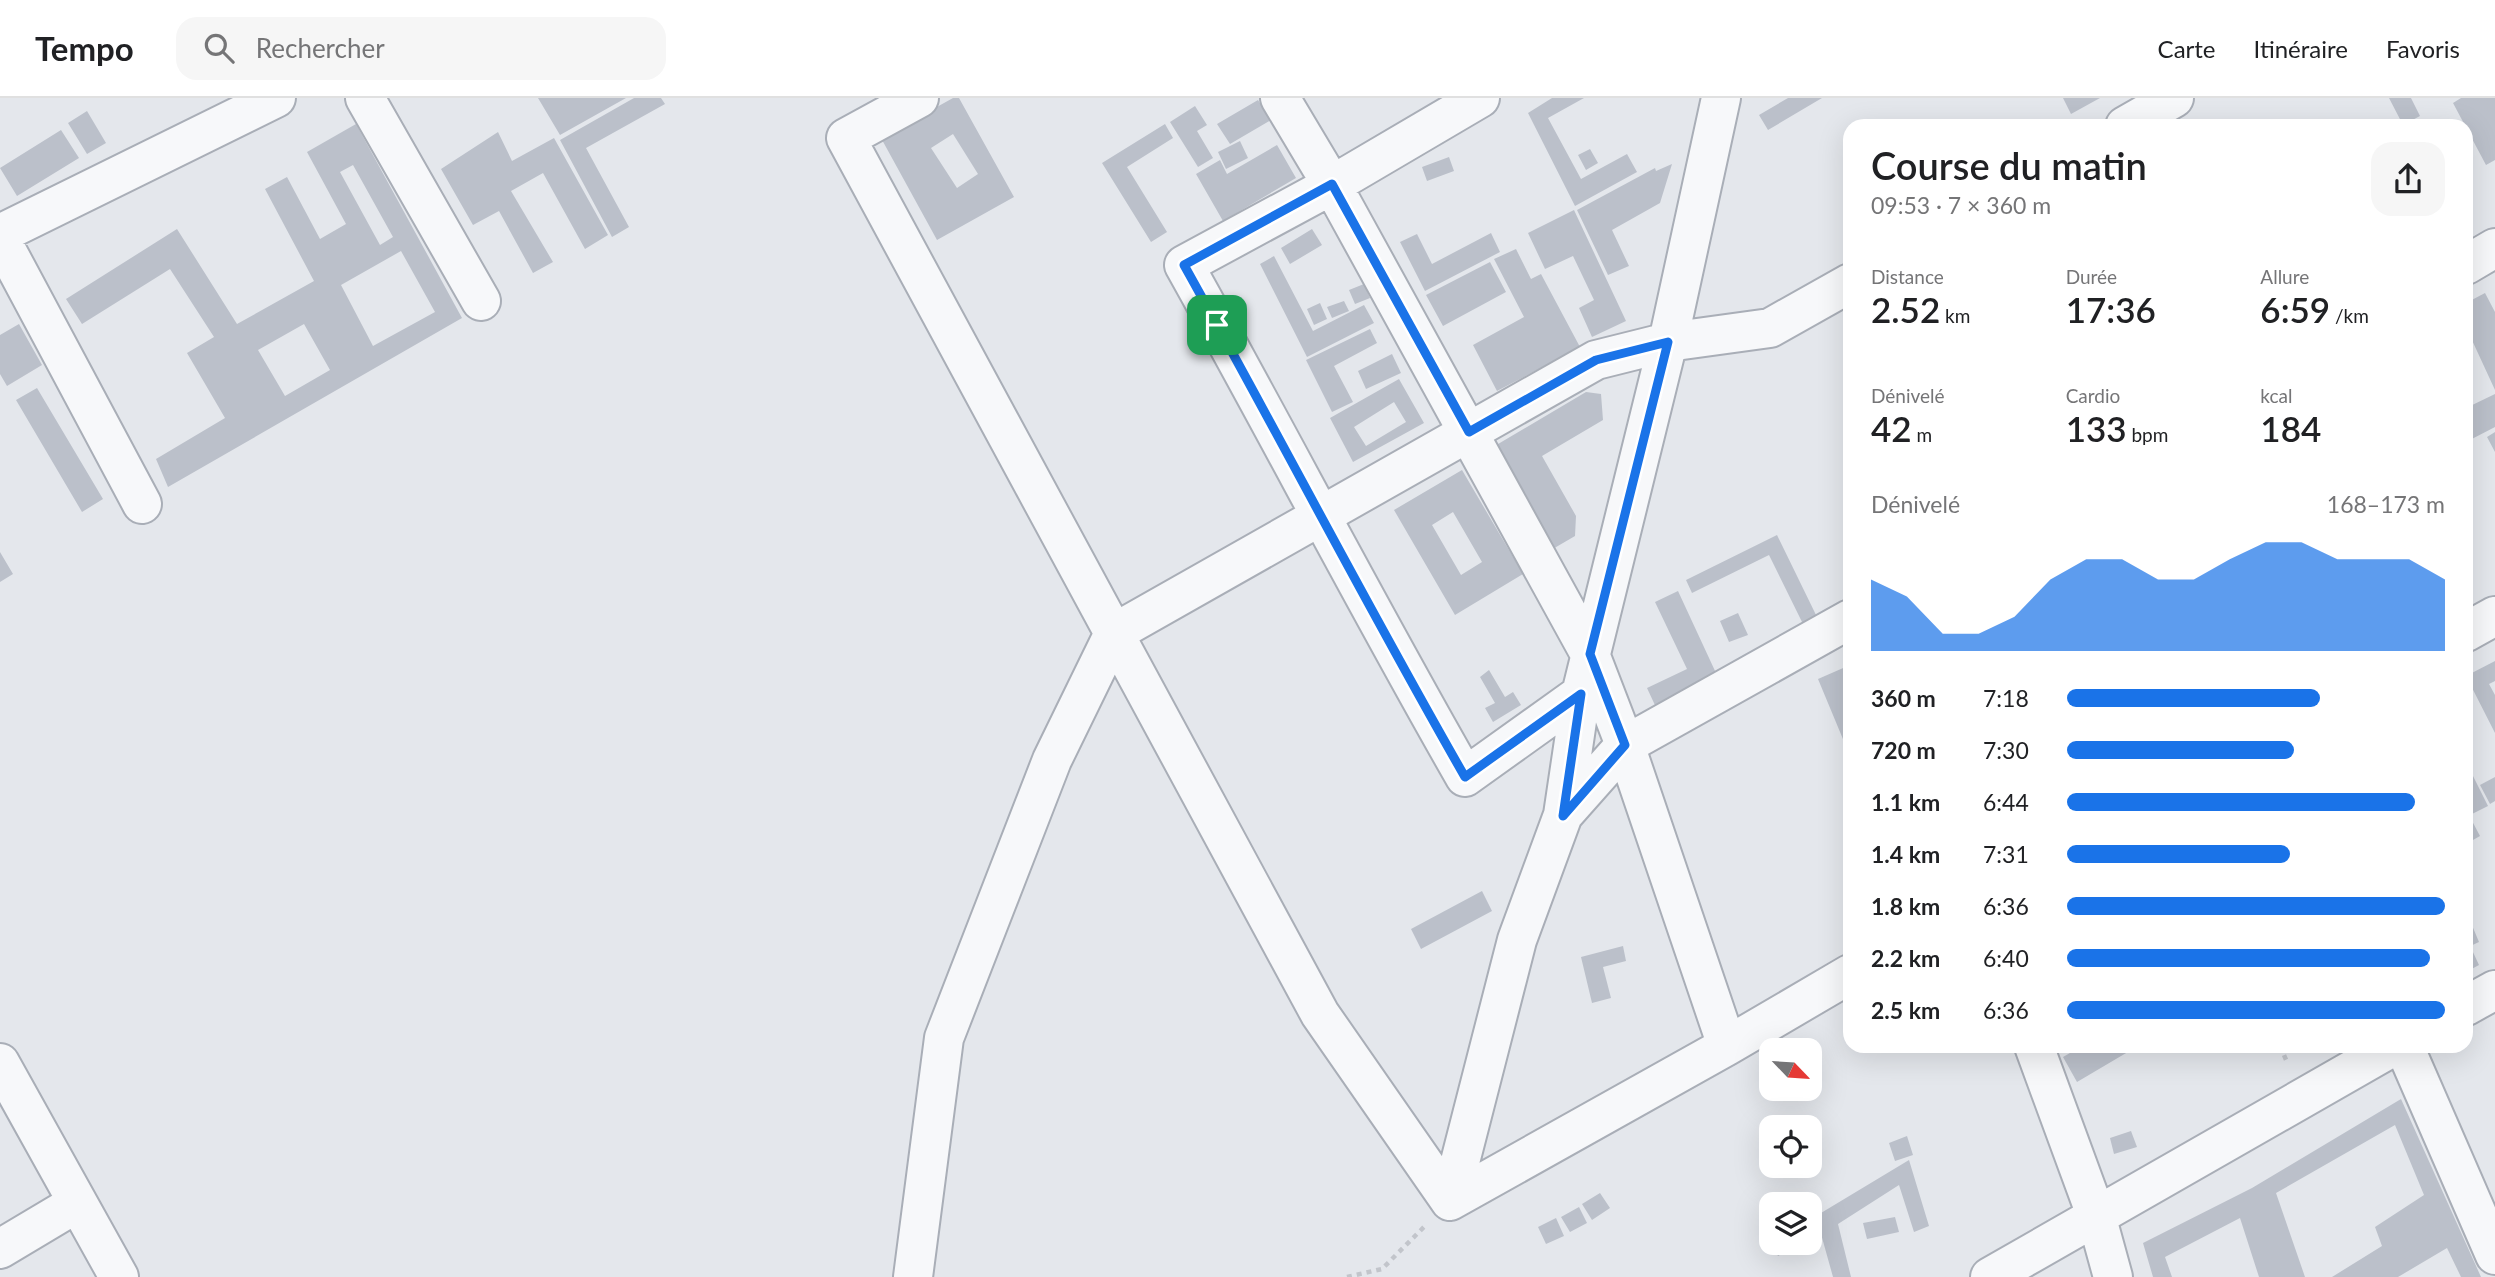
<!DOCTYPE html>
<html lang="fr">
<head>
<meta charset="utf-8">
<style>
	:root { --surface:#fff; --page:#f6f6f6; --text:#202124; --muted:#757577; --line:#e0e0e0; --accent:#1a73e8 }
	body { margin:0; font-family:Lato,sans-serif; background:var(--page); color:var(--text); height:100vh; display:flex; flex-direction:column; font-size:26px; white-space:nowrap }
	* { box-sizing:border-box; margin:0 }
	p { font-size:23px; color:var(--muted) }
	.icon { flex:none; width:38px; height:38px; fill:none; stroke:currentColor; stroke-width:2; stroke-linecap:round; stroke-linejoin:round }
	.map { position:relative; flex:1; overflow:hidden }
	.details { position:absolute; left:1843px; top:21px; width:630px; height:934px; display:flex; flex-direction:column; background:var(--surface); border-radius:21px; box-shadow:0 7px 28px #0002 }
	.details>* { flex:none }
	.needle { width:46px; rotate:115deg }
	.controls { position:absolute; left:1759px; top:940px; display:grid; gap:14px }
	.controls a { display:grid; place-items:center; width:63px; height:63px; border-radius:14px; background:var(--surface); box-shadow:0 7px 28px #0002; font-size:35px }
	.pin { position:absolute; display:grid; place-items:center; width:60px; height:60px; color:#fff; margin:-30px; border-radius:14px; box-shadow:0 4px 10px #0006 }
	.round { display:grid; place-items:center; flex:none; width:74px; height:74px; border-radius:21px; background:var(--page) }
	.headline { display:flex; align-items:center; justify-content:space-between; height:119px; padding:0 28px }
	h1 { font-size:38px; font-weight:600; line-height:52px }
	.metrics { display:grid; grid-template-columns:repeat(3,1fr); gap:10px; height:119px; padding:7px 28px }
	.metrics div { display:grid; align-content:center }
	.metrics b { font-size:35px; font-weight:600 }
	.metrics small { font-size:19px; font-weight:400 }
	.metrics p { font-size:19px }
	.chart { height:196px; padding:14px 28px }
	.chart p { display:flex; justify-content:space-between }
	.chart svg { width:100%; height:126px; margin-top:7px; fill:var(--accent); opacity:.7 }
	ul { padding:0 28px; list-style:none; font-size:23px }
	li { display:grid; grid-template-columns:112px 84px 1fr; align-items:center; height:52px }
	li i { height:18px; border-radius:9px; background:var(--accent) }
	header { display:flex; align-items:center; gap:42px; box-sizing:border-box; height:98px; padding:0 35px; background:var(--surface); border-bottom:2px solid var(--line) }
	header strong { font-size:33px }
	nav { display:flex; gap:38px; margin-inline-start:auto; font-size:24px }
	.search { width:490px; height:63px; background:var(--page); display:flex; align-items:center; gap:18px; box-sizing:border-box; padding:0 24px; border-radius:21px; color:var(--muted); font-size:26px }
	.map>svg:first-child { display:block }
	.building { fill:#bbc0ca; fill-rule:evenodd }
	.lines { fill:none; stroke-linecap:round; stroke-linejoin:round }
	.minor-casing { stroke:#a9aeb7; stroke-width:42 }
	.path { stroke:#c2c5cb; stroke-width:4.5; stroke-dasharray:5 5; stroke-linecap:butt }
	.minor { stroke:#f7f8fa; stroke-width:38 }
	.route-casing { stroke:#fff; stroke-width:14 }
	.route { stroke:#1a73e8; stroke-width:9 }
</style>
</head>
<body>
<header>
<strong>Tempo</strong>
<div class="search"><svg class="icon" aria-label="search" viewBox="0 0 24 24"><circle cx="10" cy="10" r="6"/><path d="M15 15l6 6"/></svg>Rechercher</div>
<nav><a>Carte</a><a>Itinéraire</a><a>Favoris</a></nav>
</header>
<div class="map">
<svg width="2495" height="1179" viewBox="0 0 2495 1179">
	<rect width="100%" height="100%" fill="#e4e7ec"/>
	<path class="building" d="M 538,0 L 626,0 L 560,37 Z
		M 634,0 L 661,0 L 665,6 L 586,50 L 629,129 L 612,139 L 560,42 Z
		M 953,0 L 959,0 L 1014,99 L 937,142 L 881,40 ZM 953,36 L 978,76 L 957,90 L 931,50 Z
		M 1552,0 L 1584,0 L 1548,20 L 1581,81 L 1627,56 L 1637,74 L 1575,108 L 1528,15 Z
		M 1788,0 L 1822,0 L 1768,32 L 1759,17 Z
		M 2063,0 L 2100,0 L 2071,16 Z
		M 2389,0 L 2411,0 L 2420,18 L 2403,27 Z
		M 2461,0 L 2495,0 L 2495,62 L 2486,67 L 2453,5 Z
		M 1258,2 L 1271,22 L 1230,46 L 1217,26 Z
		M 1195,8 L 1207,27 L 1197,33 L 1213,60 L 1198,69 L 1170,24 Z
		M 87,13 L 106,45 L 87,56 L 68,25 Z
		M 356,26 L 462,220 L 168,389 L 156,361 L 225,320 L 187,255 L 214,239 L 170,171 L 82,226 L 66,201 L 177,131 L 237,226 L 314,183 L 265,91 L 287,79 L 320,141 L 346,126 L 307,54 ZM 353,67 L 393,139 L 380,147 L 340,74 ZM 401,153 L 435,214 L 373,248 L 341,187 ZM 304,226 L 330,272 L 285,298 L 258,252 Z
		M 1165,26 L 1173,40 L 1127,69 L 1167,134 L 1151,144 L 1102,65 Z
		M 61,32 L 79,60 L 17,98 L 0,70 Z
		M 498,34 L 512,63 L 554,40 L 608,137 L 585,151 L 543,75 L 511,93 L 553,164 L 533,175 L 499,113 L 473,127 L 441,71 Z
		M 1240,43 L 1248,60 L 1226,71 L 1218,54 Z
		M 1277,47 L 1296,80 L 1223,123 L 1196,76 L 1220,62 L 1227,76 Z
		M 1590,51 L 1598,65 L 1586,72 L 1578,57 Z
		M 1449,59 L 1454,73 L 1427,83 L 1422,69 Z
		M 1672,66 L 1660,105 L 1612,132 L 1629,168 L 1608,177 L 1577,112 L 1655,70 L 1656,73 Z
		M 1574,112 L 1626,223 L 1592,239 L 1579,210 L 1594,202 L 1573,158 L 1545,171 L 1528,135 Z
		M 1312,131 L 1322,147 L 1290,166 L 1281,150 Z
		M 1491,135 L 1500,154 L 1425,193 L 1400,144 L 1417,136 L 1432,166 Z
		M 1516,151 L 1531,181 L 1541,176 L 1580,249 L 1497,293 L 1473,247 L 1524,219 L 1494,161 Z
		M 1274,158 L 1313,233 L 1364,207 L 1374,225 L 1307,259 L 1260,166 Z
		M 1490,164 L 1506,194 L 1443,228 L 1426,197 Z
		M 1364,186 L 1370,200 L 1355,206 L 1349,192 Z
		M 2485,195 L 2495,214 L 2495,292 L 2471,240 L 2466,243 L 2466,205 Z
		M 1344,203 L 1349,213 L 1332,220 L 1327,209 Z
		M 1320,205 L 1327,221 L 1314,227 L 1307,211 Z
		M 19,226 L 42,267 L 7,288 L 0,276 L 0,237 Z
		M 1370,231 L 1377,245 L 1334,268 L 1353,304 L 1332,314 L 1306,262 Z
		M 1392,256 L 1401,275 L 1366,291 L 1358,273 Z
		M 1399,281 L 1424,325 L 1353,364 L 1330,320 ZM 1394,304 L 1406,324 L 1366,348 L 1354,329 Z
		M 37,290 L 103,401 L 82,414 L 16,302 Z
		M 1586,294 L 1601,296 L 1603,322 L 1542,358 L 1576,418 L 1575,438 L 1551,452 L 1493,349 Z
		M 2495,296 L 2495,329 L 2466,344 L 2466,310 Z
		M 2495,334 L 2495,354 L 2487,339 Z
		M 1462,372 L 1523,476 L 1455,517 L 1394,412 ZM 1453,414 L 1482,464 L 1461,477 L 1432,427 Z
		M 1777,437 L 1817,519 L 1803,526 L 1769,457 L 1692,495 L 1686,482 Z
		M 0,454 L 13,476 L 0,484 Z
		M 1678,493 L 1722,588 L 1660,618 L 1647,590 L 1687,571 L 1655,504 Z
		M 1738,515 L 1748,537 L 1729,544 L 1720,523 Z
		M 2495,563 L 2495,583 L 2489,586 L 2495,597 L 2495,635 L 2466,578 Z
		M 1850,567 L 1850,658 L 1818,581 Z
		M 1489,572 L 1505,599 L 1513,594 L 1521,607 L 1493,624 L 1485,610 L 1495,605 L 1480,579 Z
		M 2466,664 L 2488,708 L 2472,716 L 2466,705 Z
		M 2495,679 L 2495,703 L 2490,706 L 2480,687 Z
		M 2471,721 L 2480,738 L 2466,746 L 2466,724 Z
		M 1482,793 L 1492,813 L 1421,851 L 1411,831 Z
		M 2466,813 L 2479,844 L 2466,850 Z
		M 1623,848 L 1626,863 L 1603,869 L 1611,900 L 1592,905 L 1581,859 Z
		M 2472,852 L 2479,867 L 2466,874 L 2466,855 Z
		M 2082,948 L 2138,948 L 2077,984 L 2063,959 Z
		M 2401,1001 L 2481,1179 L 2461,1179 L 2447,1150 L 2398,1179 L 2332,1179 L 2382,1148 L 2375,1129 L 2424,1097 L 2395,1027 L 2276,1095 L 2305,1179 L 2259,1179 L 2240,1120 L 2165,1159 L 2172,1179 L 2153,1179 L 2143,1145 L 2252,1090 Z
		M 2131,1033 L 2137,1049 L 2114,1056 L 2110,1040 Z
		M 1907,1038 L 1913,1057 L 1895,1063 L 1889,1045 Z
		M 1909,1062 L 1929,1128 L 1914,1134 L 1899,1087 L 1838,1126 L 1851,1179 L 1833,1179 L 1816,1118 Z
		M 1600,1095 L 1610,1110 L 1592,1122 L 1582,1106 Z
		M 1579,1109 L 1587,1125 L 1570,1134 L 1561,1119 Z
		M 1810,1119 L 1819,1136 L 1810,1141 Z
		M 1895,1119 L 1899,1134 L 1867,1141 L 1863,1125 Z
		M 1556,1120 L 1564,1138 L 1546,1146 L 1538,1129 Z
		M 1770,1144 L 1803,1144 L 1778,1158 Z"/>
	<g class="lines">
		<g class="minor-casing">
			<path id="minor" d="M 365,0 L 481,203
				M 919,0 L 846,40 L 1320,916 L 1450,1103
				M 1280,0 L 1332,87 L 1590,556 L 1625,647 L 1727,948
				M 1480,0 L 1332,87 L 1184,167 C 1279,337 1368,510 1465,679 L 1581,596
				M 2125,28 L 2174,0
				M 0,136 L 276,0
				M 0,140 L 142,406
				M 2466,167 L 2495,150
				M 2466,534 L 2495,518
				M 1563,717 L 1625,647 L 1850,521
				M 2466,908 L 2495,892
				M 2034,948 L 2096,1117 L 2113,1179
				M 2404,948 L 2495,1157
				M 0,965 L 119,1179
				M 1450,1103 L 1517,842 L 1563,717 L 1581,596 L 1668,244 L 1721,0
				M 1450,1103 L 1727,948 L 1850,876
				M 0,1151 L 77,1105
				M 913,1179 L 944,940 L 1052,662 L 1114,535 L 1596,262 L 1668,244 L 1770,230 L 1850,185
				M 1990,1179 L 2394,948"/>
		</g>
		<path class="path" d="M 2280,948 L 2287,964
			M 1347,1179 L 1382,1171 L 1425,1128"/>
		<use href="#minor" class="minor"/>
	</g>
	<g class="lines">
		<g class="route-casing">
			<path id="route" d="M 1332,86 L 1469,334 L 1596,262 L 1668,244 L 1590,556 L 1625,647 L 1563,718 L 1581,596 L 1465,679 C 1368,510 1279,337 1184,167 Z"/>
		</g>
		<use href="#route" class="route"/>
	</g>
</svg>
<div class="controls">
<a><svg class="needle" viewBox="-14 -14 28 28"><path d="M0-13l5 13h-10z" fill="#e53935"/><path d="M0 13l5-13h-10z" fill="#757577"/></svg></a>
<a><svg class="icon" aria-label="locate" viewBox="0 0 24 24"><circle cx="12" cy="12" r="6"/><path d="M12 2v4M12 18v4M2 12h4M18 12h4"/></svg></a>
<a><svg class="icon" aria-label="layers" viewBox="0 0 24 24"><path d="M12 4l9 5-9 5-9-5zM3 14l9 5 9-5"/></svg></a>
</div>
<div class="pin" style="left:1217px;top:227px;background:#1e9e55"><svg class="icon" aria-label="arrive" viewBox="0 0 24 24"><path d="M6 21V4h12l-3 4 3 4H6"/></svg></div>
<section class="details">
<div class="headline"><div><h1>Course du matin</h1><p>09:53 · 7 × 360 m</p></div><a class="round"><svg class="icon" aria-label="share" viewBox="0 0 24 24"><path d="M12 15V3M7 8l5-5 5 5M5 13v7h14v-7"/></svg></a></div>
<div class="metrics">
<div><p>Distance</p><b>2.52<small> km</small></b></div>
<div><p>Durée</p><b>17:36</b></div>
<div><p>Allure</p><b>6:59<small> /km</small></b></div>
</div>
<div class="metrics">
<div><p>Dénivelé</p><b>42<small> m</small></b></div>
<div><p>Cardio</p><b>133<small> bpm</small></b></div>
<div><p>kcal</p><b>184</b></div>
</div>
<div class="chart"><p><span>Dénivelé</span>168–173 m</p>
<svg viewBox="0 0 160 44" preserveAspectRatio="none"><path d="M0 44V19L10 25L20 38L30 38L40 32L50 19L60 12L70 12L80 19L90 19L100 12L110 6L120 6L130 12L140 12L150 12L160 19V44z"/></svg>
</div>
<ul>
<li><b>360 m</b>7:18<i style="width:67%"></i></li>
<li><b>720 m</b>7:30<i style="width:60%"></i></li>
<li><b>1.1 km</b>6:44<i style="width:92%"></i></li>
<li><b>1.4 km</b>7:31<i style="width:59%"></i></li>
<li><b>1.8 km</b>6:36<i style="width:100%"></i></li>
<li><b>2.2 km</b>6:40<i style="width:96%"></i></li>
<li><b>2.5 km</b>6:36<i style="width:100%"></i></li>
</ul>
</section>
</div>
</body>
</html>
